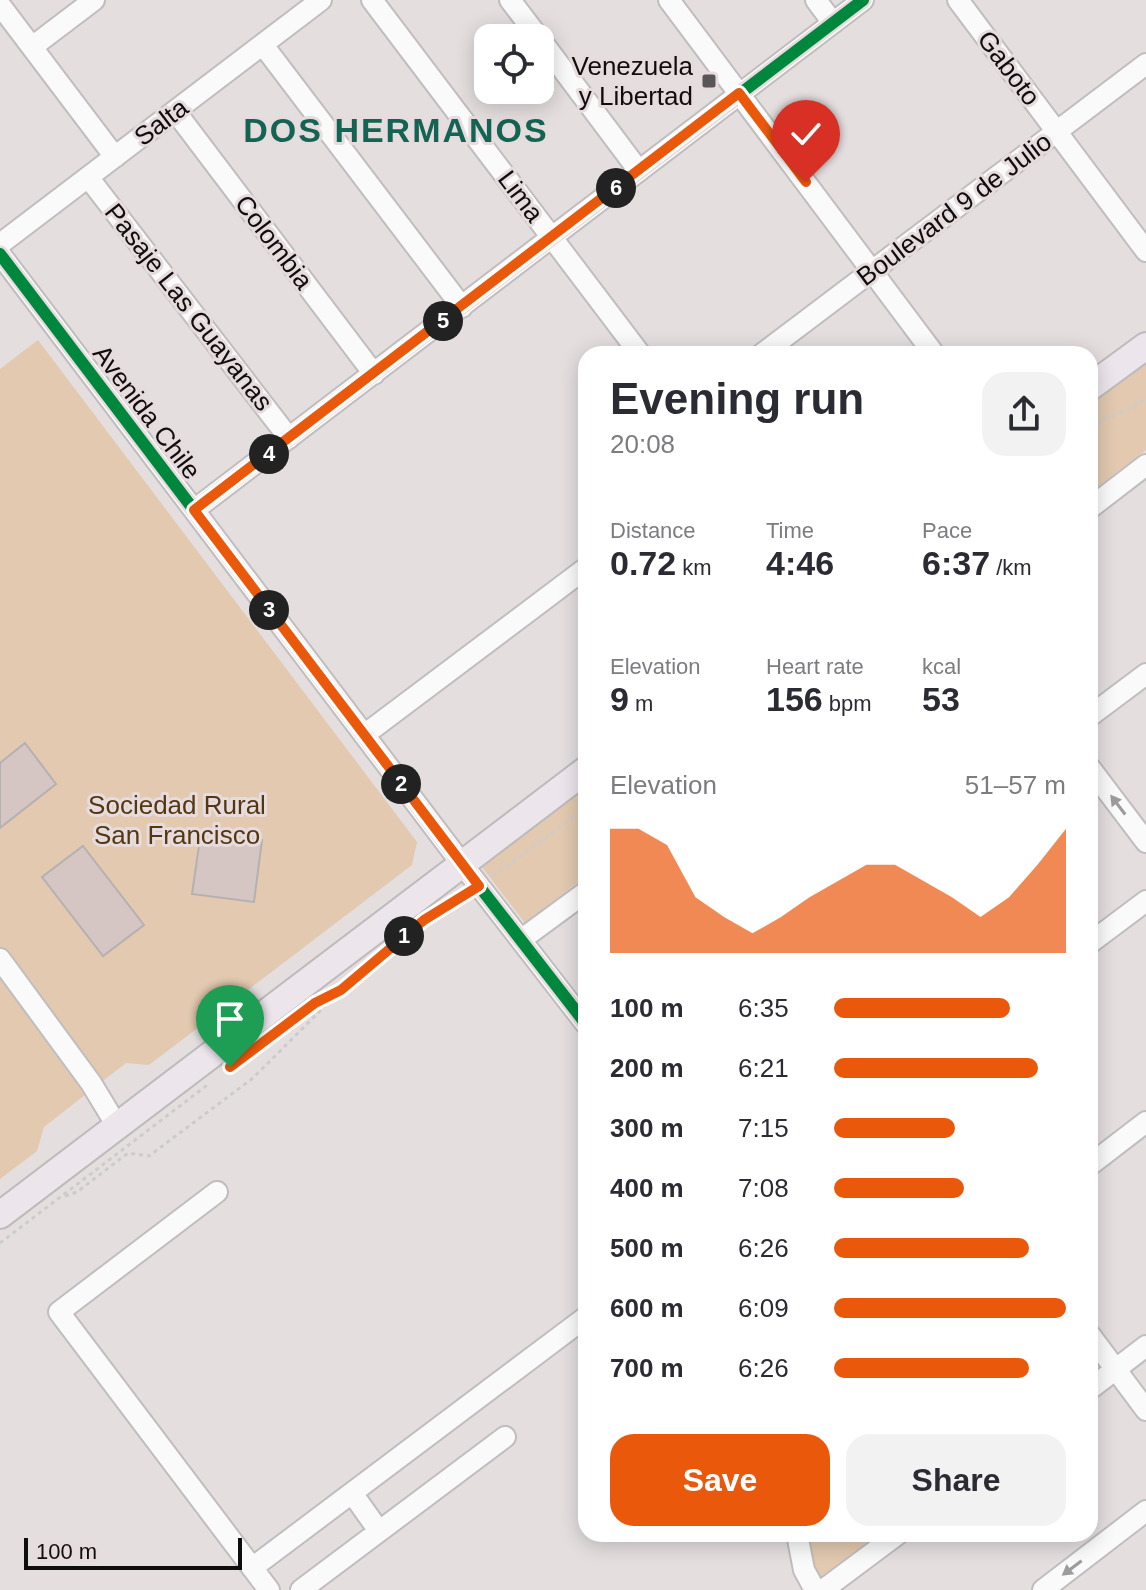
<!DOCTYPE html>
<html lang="en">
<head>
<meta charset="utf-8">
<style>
	:root { --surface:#fff; --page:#f2f2f3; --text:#2b2b33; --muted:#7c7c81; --accent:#ea580c }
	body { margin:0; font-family:Arial,sans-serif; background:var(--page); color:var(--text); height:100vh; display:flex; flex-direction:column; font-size:30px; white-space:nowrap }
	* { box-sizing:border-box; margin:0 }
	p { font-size:26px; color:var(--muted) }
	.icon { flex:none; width:44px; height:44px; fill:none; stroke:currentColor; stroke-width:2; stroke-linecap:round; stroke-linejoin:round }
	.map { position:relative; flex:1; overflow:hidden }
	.panel { position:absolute; left:578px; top:346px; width:520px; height:1196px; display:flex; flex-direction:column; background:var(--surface); border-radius:24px; box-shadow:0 4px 20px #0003 }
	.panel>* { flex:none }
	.fabs { position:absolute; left:474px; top:24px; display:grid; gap:16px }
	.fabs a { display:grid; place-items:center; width:80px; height:80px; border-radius:16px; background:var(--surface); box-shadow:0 4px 20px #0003; font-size:40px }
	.scale { position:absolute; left:24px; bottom:20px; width:218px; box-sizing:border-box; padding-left:8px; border:4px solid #100d0e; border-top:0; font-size:22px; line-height:28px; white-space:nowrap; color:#100d0e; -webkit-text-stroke:6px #e6dcde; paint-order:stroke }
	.pin { position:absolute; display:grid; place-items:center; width:68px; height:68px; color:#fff; margin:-82px -34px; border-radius:50% 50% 50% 0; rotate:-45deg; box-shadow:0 0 8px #0007 }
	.pin .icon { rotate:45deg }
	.km { position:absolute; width:40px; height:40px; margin:-20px; border-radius:50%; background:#222; color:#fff; font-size:22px; line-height:40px; text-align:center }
	.round { display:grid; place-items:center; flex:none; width:84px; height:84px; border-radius:24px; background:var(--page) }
	.headline { display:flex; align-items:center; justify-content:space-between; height:136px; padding:0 32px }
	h1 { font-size:44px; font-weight:600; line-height:60px }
	.stats { display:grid; grid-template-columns:repeat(3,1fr); gap:12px; height:136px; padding:8px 32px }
	.stats div { display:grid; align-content:center }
	.stats b { font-size:34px; font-weight:600 }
	.stats small { font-size:22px; font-weight:400 }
	.stats p { font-size:22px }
	.chart { height:224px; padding:16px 32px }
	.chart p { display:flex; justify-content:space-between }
	.chart svg { width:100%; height:144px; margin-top:8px; fill:var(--accent); opacity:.7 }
	.cta { display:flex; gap:16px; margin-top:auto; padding:16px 32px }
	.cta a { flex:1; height:92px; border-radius:24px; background:var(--accent); color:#fff; font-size:32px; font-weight:600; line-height:92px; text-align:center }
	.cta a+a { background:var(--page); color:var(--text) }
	ul { padding:0 32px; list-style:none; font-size:26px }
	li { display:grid; grid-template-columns:128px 96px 1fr; align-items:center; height:60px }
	li i { height:20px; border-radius:10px; background:var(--accent) }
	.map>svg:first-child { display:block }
	.green { fill:#e2c9b0 }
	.building { fill:#d5c6c3; stroke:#b5b0b1; stroke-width:2 }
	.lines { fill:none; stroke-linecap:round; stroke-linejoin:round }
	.minor-casing { stroke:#c1bdbe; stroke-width:24 }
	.major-casing { stroke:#bdbabb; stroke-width:30 }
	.path { stroke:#cdcccc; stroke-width:3; stroke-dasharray:4 4; stroke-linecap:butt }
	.minor { stroke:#fbfafa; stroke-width:20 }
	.major { stroke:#ece6ec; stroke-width:26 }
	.cycleway-casing { stroke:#e6dcde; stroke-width:17 }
	.cycleway { stroke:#00873e; stroke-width:12 }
	.oneway { fill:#9d9b9c }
	.route-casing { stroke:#fff; stroke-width:16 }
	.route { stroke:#ea580c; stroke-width:10 }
	.poi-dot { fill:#5a5657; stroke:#e6dcde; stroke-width:3 }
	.labels { text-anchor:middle; stroke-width:6; stroke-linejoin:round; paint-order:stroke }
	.poi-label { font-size:26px; fill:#100d0e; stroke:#e6dcde; text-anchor:end }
	.street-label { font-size:26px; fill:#100d0e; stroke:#e6dcde }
	.park-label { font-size:26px; fill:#543710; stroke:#e6dcde }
	.district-label { font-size:34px; font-weight:bold; letter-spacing:2px; fill:#136453; stroke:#e6dcde }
</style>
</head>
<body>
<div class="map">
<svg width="1146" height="1590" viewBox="0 0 1146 1590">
	<rect width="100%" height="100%" fill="#e4dedf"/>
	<path class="green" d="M 38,340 L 417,842 L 412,865 L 149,1065 L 126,1063 L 44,1127 L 37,1151 L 0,1179 L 0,369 Z
		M 1146,362 L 1146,450 L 1090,493 L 1090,405 Z
		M 586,788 L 586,876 L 525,923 L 482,867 Z
		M 806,1534 L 888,1534 L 831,1576 L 820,1576 L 814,1570 Z"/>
	<path class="building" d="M 25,743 L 56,784 L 0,828 L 0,763 Z
		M 201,832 L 262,840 L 254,902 L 192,894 Z
		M 83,846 L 144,925 L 103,956 L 42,877 Z"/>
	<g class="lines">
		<g class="minor-casing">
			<path id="minor" d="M 372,0 L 640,354
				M 510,0 L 539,38
				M 669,0 L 934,354
				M 816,0 L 833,23
				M 958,0 L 1146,251
				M 0,5 L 115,157
				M 540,39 L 639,171
				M 263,45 L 462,307
				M 32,47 L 94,0
				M 175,111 L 374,374
				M 88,177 L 289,438
				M 0,244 L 321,0
				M 0,254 L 462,864 L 586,1024
				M 762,354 L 1146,64
				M 1090,508 L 1146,465
				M 194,510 L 863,0
				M 1090,716 L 1146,674
				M 364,735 L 586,568
				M 1090,768 L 1146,842
				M 522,939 L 586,892
				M 1090,943 L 1146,901
				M 0,959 L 91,1083 L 117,1126
				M 1090,1165 L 1146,1122
				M 217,1192 L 59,1312 L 269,1590
				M 1090,1335 L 1146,1410
				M 1090,1389 L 1146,1346
				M 352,1493 L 379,1531
				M 797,1534 L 804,1570 L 815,1590
				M 252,1568 L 586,1317
				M 301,1590 L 505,1437
				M 823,1590 L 898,1534
				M 1043,1590 L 1146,1511"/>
		</g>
		<g class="major-casing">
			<path id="major" d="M 1090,387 L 1146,346
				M 0,1215 L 586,770"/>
		</g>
		<path class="path" d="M 1090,426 L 1131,408 L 1146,398
			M 493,876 L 586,808
			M 426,919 L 464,895
			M 315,1003 L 341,990 L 417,926
			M 65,1196 L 77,1192 L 128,1153 L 149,1156 L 253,1078 L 338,993
			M 0,1243 L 210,1083"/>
		<use href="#minor" class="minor"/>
		<use href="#major" class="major"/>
		<g class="cycleway-casing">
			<path id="cycleway" d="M 0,254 L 462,864 L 586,1024
				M 194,510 L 863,0"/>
		</g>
		<use href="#cycleway" class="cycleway"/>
	</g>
	<defs><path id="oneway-solid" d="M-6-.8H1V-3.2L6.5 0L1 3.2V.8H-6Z" transform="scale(2)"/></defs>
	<g class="oneway">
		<use href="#oneway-solid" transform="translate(1118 805) rotate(-127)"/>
		<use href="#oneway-solid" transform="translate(1072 1568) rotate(143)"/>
	</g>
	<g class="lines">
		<g class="route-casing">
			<path id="route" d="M 230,1067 L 315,1003 L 341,990 L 424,920 L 479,886 L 194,510 L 739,93 L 806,182"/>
		</g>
		<use href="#route" class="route"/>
	</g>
	<rect class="poi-dot" x="701" y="73" width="16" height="16" rx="4"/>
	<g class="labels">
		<g class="poi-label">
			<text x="693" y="75">Venezuela<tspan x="693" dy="30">y Libertad</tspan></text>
		</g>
		<g class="street-label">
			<text transform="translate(1009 68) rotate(53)" y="9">Gaboto</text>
			<text transform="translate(161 122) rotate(-37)" y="9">Salta</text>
			<text transform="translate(521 196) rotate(53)" y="9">Lima</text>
			<text transform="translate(954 209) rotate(-37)" y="9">Boulevard 9 de Julio</text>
			<text transform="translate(274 242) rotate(53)" y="9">Colombia</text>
			<text transform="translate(189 307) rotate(52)" y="9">Pasaje Las Guayanas</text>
			<text transform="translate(147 412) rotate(53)" y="9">Avenida Chile</text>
		</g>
		<g class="park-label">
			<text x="177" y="814">Sociedad Rural<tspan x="177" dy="30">San Francisco</tspan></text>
		</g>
		<g class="district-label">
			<text x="396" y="142">DOS HERMANOS</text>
		</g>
	</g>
</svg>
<div class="fabs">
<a><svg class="icon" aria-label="locate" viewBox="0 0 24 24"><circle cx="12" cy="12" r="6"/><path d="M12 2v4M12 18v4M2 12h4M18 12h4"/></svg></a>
</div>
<div class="scale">100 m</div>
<div class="pin" style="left:230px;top:1067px;background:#1e9e55"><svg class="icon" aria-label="arrive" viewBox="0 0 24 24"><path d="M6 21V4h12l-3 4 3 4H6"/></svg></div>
<div class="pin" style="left:806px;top:182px;background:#d93025"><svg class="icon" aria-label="check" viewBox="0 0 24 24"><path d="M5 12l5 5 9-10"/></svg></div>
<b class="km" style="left:404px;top:936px">1</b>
<b class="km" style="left:401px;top:784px">2</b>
<b class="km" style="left:269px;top:610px">3</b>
<b class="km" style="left:269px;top:454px">4</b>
<b class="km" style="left:443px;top:321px">5</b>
<b class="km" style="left:616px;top:188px">6</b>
<section class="panel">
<div class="headline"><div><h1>Evening run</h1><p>20:08</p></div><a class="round"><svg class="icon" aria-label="share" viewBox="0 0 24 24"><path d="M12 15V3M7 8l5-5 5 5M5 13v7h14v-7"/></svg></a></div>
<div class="stats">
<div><p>Distance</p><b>0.72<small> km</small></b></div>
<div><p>Time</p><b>4:46</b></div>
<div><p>Pace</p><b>6:37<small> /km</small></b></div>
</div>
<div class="stats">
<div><p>Elevation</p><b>9<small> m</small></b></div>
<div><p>Heart rate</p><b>156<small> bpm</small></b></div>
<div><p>kcal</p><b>53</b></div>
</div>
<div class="chart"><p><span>Elevation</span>51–57 m</p>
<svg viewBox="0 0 160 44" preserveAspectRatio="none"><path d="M0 44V6L10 6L20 11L30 27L40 33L50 38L60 33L70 27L80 22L90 17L100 17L110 22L120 27L130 33L140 27L150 17L160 6V44z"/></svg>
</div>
<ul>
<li><b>100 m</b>6:35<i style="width:76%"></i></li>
<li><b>200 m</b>6:21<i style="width:88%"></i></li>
<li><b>300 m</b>7:15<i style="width:52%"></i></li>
<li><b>400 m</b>7:08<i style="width:56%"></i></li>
<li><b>500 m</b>6:26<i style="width:84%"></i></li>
<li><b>600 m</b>6:09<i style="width:100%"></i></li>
<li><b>700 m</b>6:26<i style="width:84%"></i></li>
</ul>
<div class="cta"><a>Save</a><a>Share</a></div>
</section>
</div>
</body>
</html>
